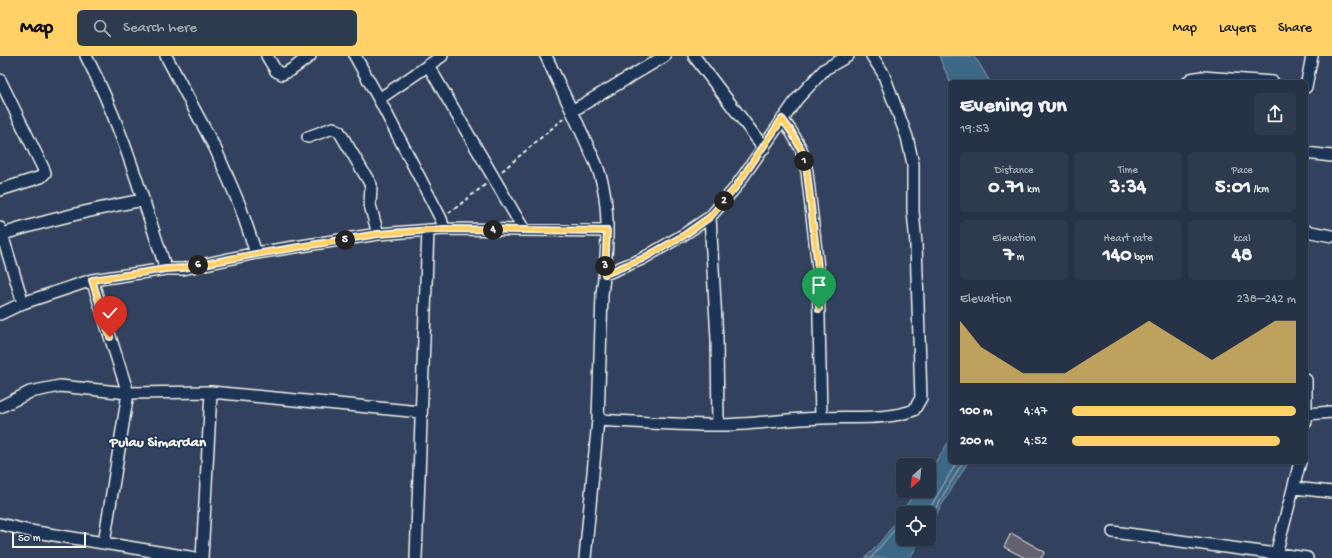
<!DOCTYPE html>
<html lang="en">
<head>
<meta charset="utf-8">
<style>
	:root { --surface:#263246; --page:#2e3a4d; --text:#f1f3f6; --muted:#a4aab3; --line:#424d5f; --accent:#ffd166 }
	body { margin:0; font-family:"Gochi Hand",sans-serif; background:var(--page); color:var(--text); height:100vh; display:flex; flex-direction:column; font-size:15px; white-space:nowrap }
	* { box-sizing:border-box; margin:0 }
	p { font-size:13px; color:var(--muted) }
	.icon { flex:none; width:22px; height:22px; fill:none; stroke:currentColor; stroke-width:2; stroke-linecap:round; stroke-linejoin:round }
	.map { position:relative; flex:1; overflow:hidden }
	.drawer { position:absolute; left:948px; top:24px; width:360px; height:384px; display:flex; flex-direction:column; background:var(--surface); border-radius:6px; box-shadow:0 1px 3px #0004,0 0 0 1px var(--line) }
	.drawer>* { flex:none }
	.needle { width:26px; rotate:207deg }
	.tools { position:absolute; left:896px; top:402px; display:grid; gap:8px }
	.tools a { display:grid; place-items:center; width:40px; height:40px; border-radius:6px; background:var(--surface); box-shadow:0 1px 3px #0004,0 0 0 1px var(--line); font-size:20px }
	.scale { position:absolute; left:12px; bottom:10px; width:74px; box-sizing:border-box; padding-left:4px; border:2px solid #f4f1e8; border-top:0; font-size:11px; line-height:14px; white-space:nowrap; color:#f4f1e8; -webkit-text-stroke:3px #1d3557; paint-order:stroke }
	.pin { position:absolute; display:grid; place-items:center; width:34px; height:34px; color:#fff; margin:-41px -17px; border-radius:50% 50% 50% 0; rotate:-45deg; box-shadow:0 0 4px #0007 }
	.pin .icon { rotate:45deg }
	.km { position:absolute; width:20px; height:20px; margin:-10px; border-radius:50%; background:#222; color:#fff; font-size:11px; line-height:20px; text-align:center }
	.round { display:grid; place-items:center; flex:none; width:42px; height:42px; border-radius:6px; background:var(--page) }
	.overview { display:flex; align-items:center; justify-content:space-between; height:68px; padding:0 12px }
	h1 { font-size:22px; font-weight:700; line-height:30px }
	.figures { display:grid; grid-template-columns:repeat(3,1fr); gap:6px; height:68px; padding:4px 12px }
	.figures div { display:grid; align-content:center; border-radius:6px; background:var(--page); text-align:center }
	.figures b { font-size:20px; font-weight:700 }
	.figures small { font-size:11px; font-weight:400 }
	.figures p { font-size:11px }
	.chart { height:112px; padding:8px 12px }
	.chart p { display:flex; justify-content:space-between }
	.chart svg { width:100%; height:72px; margin-top:4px; fill:var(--accent); opacity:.7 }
	ul { padding:0 12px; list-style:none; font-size:13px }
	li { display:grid; grid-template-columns:64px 48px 1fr; align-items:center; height:30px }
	li i { height:10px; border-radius:5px; background:var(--accent) }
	header { display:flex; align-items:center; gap:24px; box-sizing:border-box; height:56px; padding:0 20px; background:var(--accent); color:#111 }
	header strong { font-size:19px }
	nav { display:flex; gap:22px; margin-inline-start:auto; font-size:14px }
	.search { width:280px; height:36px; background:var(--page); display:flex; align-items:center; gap:10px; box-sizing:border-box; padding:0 14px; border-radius:6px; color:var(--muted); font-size:15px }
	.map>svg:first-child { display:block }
	.water { fill:#3e6885; stroke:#879fad }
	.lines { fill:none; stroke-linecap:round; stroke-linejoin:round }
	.shore { stroke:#abbac0; stroke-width:1 }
	.building { fill:#646070; stroke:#f4f1e8 }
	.street-casing { stroke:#f4f1e8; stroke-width:14 }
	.path { stroke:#f4f1e8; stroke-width:2; stroke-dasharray:4 3; stroke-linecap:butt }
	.street { stroke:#1d3557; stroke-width:11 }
	.route-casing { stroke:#fff; stroke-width:8 }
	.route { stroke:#ffd166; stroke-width:5 }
	.labels { text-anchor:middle; stroke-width:3.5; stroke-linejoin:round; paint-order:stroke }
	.quarter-label { font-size:15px; font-weight:bold; fill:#f4f1e8; stroke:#1d3557 }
</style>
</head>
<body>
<header>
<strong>Map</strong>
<div class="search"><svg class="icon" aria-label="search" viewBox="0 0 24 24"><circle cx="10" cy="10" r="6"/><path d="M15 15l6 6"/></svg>Search here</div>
<nav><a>Map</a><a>Layers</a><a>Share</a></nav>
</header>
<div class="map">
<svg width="1332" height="502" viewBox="0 0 1332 502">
	<rect width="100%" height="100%" fill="#32425e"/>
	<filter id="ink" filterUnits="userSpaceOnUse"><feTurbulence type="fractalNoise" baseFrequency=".025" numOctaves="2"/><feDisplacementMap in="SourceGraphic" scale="8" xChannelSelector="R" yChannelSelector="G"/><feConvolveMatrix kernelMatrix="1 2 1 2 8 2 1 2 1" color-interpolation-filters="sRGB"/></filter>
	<g filter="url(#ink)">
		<path class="water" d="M 939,0 L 973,0 L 979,7 L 990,26 L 950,26 Z
			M 950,384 L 950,406 L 968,406 L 929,470 L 929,457 L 903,457 L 903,483 L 921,483 L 910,502 L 865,502 C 886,483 900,458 916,435 L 929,435 L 929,415 Z"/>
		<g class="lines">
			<path class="shore" d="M 927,457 L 957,406
				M 929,463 L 963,406
				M 871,502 L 903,463"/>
		</g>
		<path class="building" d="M 1011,477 L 1045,496 L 1041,502 L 1025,502 L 1004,491 Z"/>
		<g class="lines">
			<g class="street-casing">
				<path id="street" d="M 86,0 C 121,67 142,141 166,213
					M 166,0 L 216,94 L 240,150 L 256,197
					M 267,0 L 276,15 L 282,18 L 291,14 L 310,0
					M 355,0 L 379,43 L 441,163 L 444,173
					M 546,0 C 559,28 573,57 586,86 C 591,97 597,108 600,119 C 611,152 607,204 602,238 L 598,364 L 585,502
					M 694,0 L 764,92
					M 428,9 L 524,174
					M 0,24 L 44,114 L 45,117 L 41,121 L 0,134
					M 1188,26 L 1191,23 L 1202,21 L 1273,26
					M 1306,31 L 1312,0
					M 379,43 L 442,0
					M 572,55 L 665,0
					M 782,63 L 791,75 L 801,93 L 807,116 L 818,212 L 821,362
					M 308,81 L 333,72 L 339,75 L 371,129 L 370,149 L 378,178
					M 1306,97 L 1332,100
					M 710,161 L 717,283 L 718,369
					M 0,172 L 23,247
					M 1306,175 L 1332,180
					M 0,179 C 47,164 95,153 143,144
					M 605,218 L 642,203 L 683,179 L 710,161 L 735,132 L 797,43 L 825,13 L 848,0
					M 92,224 L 128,337 L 104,487
					M 0,258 L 23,247 L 92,224 L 166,213 L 183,213 L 256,197 L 378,178 L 444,173 L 607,175
					M 1306,324 L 1306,366
					M 0,351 L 30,336 L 60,330 L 128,337 L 211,336 L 421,356
					M 1307,358 L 1332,356
					M 598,364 C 638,366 677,369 717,369 C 752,369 786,363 821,362 C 850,360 886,365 914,354 L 921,342 L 916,188 L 913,155 L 913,108 L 907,81 L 883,17 L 872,0
					M 1294,432 L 1332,436
					M 0,468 L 30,475 L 195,502
					M 1113,476 L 1307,502
					M 202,502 L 211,336
					M 416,502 L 428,174
					M 1275,502 L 1300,406"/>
			</g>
			<path class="path" d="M 502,115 L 564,62
				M 449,157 L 486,128"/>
			<use href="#street" class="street"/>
		</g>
	</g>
	<g class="lines" filter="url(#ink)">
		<g class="route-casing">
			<path id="route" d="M 110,281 L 92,224 L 166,213 L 183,212 L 256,198 L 378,178 L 444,173 L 607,175 L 605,218 L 642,203 L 683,180 L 710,161 L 735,132 L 782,63 L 791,75 L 801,93 L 807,116 L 818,212 L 819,253"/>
		</g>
		<use href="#route" class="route"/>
	</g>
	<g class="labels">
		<g class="quarter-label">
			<text x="158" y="390">Pulau Simardan</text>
		</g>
	</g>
</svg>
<div class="tools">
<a><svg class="needle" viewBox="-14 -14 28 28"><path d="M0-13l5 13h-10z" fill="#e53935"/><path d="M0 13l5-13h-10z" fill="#a4aab3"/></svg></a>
<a><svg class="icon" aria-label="locate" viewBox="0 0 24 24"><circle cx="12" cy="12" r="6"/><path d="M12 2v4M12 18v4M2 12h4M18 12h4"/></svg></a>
</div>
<div class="scale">50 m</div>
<div class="pin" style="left:819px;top:253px;background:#1e9e55"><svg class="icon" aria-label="arrive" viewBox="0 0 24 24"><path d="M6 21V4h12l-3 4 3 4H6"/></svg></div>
<div class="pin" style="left:110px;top:281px;background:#d93025"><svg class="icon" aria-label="check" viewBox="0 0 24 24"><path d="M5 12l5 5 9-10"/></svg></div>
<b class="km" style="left:804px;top:105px">1</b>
<b class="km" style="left:724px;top:145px">2</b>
<b class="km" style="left:605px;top:210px">3</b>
<b class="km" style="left:493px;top:174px">4</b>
<b class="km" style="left:345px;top:184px">5</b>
<b class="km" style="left:198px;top:209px">6</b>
<section class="drawer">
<div class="overview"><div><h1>Evening run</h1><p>19:53</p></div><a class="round"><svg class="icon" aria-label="share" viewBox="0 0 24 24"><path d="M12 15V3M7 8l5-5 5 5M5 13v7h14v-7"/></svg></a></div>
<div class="figures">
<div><p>Distance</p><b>0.71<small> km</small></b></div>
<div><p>Time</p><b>3:34</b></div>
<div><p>Pace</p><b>5:01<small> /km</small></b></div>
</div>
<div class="figures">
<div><p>Elevation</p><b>7<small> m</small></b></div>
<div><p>Heart rate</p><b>140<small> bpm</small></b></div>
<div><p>kcal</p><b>48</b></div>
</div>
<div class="chart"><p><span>Elevation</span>238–242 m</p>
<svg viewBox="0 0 160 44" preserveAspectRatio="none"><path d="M0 44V6L10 22L20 30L30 38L40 38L50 38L60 30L70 22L80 14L90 6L100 14L110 22L120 30L130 22L140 14L150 6L160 6V44z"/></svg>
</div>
<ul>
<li><b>100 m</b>4:47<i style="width:100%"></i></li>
<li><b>200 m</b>4:52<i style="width:93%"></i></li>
</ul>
</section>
</div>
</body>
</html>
